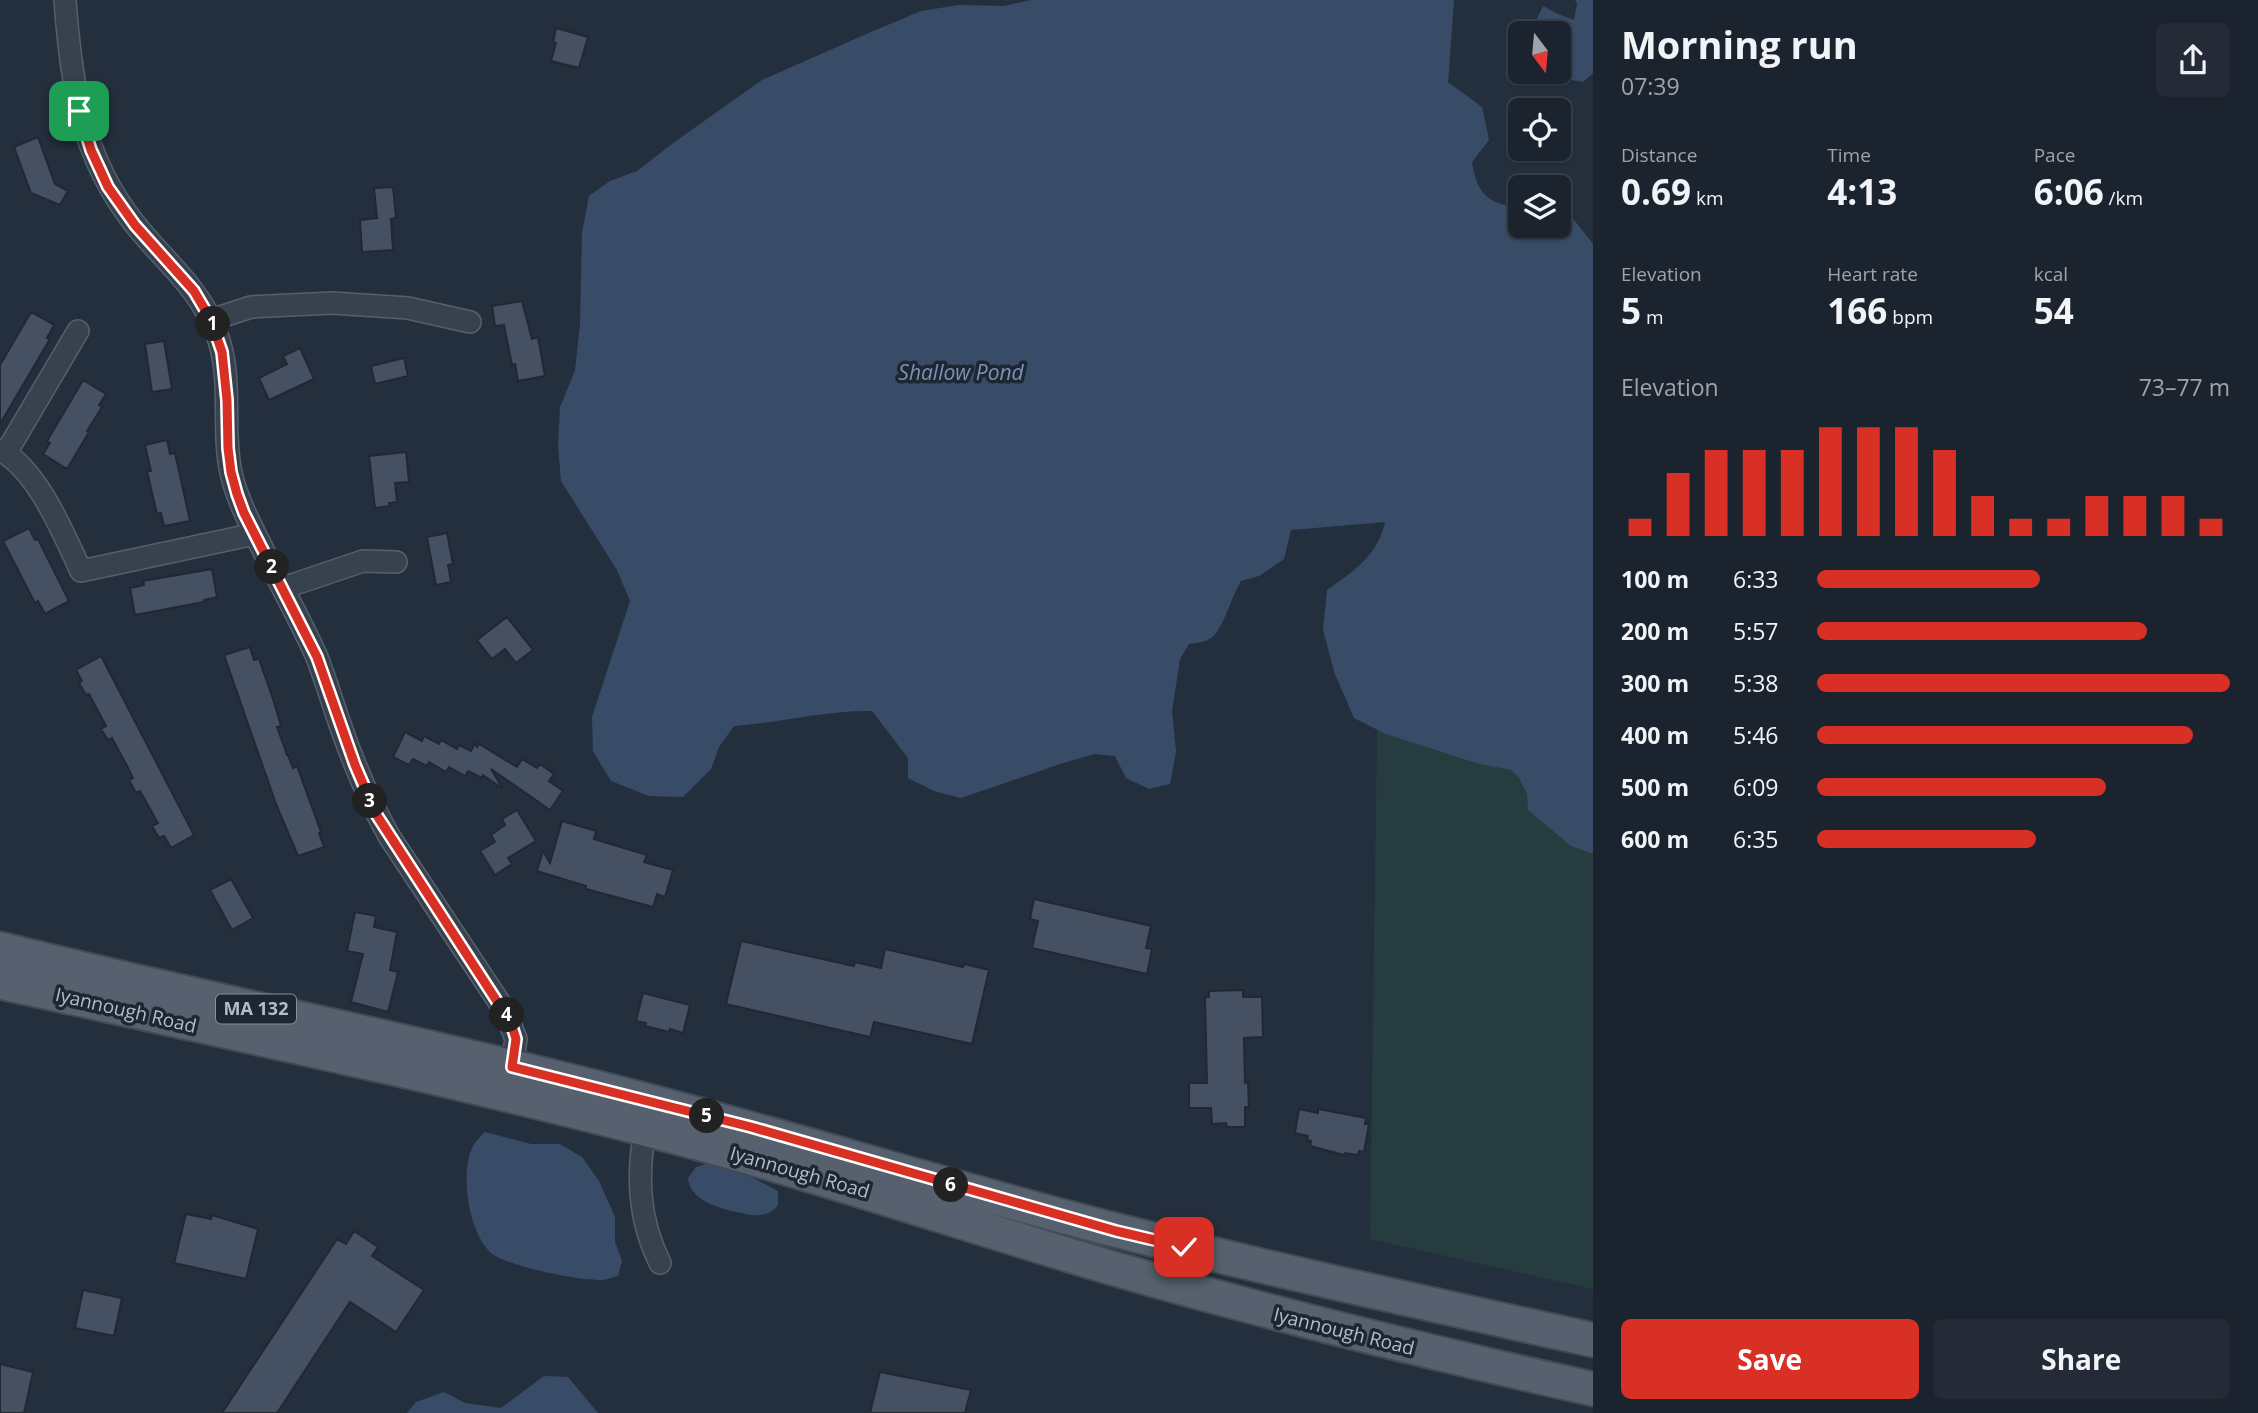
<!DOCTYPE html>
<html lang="en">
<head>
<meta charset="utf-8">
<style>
	:root { --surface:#1b232e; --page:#242b36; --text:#f1f3f6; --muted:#a0a4aa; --line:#39404a; --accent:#d93025 }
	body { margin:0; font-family:"Open Sans",sans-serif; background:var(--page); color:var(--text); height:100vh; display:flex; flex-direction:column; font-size:26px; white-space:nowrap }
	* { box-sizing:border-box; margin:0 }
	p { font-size:23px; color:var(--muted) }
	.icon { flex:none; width:38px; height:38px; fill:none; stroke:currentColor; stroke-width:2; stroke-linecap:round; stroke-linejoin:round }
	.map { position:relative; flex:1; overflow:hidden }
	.sheet { display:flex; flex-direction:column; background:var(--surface); width:665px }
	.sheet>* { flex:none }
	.needle { width:46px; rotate:164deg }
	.buttons { position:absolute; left:1508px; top:21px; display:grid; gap:14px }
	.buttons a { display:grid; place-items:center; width:63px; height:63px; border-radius:10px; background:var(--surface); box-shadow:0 2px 5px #0004,0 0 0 2px var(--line); font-size:35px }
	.pin { position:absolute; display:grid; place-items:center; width:60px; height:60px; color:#fff; margin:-30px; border-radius:14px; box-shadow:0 4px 10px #0006 }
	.km { position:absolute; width:35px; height:35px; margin:-18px; border-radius:50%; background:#222; color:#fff; font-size:19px; line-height:35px; text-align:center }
	.round { display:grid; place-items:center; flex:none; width:74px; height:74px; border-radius:10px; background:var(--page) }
	.overview { display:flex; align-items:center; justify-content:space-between; height:119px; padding:0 28px }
	h1 { font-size:38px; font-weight:700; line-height:52px }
	.metrics { display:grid; grid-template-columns:repeat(3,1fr); gap:10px; height:119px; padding:7px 28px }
	.metrics div { display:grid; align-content:center }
	.metrics b { font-size:35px; font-weight:700 }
	.metrics small { font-size:19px; font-weight:400 }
	.metrics p { font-size:19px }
	.chart { height:196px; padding:14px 28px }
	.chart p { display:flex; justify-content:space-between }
	.chart svg { width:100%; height:126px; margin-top:7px; stroke:var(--accent); stroke-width:6 }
	.cta { display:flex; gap:14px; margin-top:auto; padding:14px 28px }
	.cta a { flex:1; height:80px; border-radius:10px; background:var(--accent); color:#fff; font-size:28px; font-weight:700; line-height:80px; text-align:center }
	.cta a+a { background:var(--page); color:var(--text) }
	ul { padding:0 28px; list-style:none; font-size:23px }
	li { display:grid; grid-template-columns:112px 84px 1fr; align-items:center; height:52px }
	li i { height:18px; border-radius:9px; background:var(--accent) }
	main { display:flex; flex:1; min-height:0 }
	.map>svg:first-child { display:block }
	.green { fill:#263c3f }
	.water { fill:#394c67 }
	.building { fill:#455162; stroke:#1f2835; stroke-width:2 }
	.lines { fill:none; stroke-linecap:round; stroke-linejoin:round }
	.street-casing { stroke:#565f6c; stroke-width:24 }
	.primary-casing { stroke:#414a57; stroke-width:37 }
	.street { stroke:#38414e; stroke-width:21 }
	.primary { stroke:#56606e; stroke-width:33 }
	.route-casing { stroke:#fff; stroke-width:14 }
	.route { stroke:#d93025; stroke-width:9 }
	.labels { text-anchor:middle; stroke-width:7; stroke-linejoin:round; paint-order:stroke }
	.shield { fill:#1d2633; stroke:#878f9c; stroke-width:2 }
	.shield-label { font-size:18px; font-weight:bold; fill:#b4bcc9 }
	.street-label { font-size:19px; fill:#b4bcc9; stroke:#1d2633 }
	.water-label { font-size:21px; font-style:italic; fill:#7c92b1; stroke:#1d2633 }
</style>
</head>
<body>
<main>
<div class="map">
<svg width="1593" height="1413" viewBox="0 0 1593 1413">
	<rect width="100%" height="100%" fill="#242f3e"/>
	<path class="green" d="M 1377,730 L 1479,764 L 1511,770 L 1519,778 L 1527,794 L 1528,810 L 1571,845 L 1593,854 L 1593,1289 L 1370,1239 Z"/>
	<path class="water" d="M 1031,0 L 1454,0 L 1448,82 L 1482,107 L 1489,140 L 1472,162 C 1477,194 1488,205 1521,207 L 1521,226 L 1559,226 L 1559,213 L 1571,216 L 1593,244 L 1593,854 L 1571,846 L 1528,810 L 1527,794 L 1519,778 L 1511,770 L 1479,764 L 1386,734 L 1354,718 L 1335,674 L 1323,630 L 1327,590 C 1353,572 1379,554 1385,522 L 1291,530 L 1284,559 L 1259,576 L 1241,581 C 1232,595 1223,630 1211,638 C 1206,642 1195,643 1189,644 L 1180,659 L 1172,711 L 1176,752 L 1170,784 L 1149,789 L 1126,778 L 1115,756 L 1095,754 L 1063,763 L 961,798 L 934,791 L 908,778 L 908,758 L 872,711 C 826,710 780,723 734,726 L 719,747 L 711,769 L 683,797 L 649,796 L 611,781 L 593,751 L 592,717 L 630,601 L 617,570 L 561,481 L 558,445 L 560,407 L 575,371 L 580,325 L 582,233 L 589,196 L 610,181 L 637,171 L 676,141 L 762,80 L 864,35 L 921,11 L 959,5 L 1004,6 Z
		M 1575,0 L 1593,0 L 1593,73 L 1583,82 L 1565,79 L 1559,72 L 1559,33 L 1539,33 L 1535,23 L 1543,6 L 1558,14 L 1574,20 L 1577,4 Z
		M 485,1132 L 531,1144 L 560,1144 L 582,1157 L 599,1181 L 615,1217 L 615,1242 L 622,1261 L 618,1276 C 613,1277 608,1279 603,1280 C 581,1281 502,1266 489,1251 C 468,1228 459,1171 474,1144 C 477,1140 482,1135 485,1132 Z
		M 706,1164 C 730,1166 756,1179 778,1191 L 778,1205 C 772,1214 761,1216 751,1215 C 728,1210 691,1205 688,1178 L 696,1167 Z
		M 544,1376 L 568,1377 L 598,1413 L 407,1413 L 416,1402 L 444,1392 L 465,1403 L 501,1408 Z"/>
	<path class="building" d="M 556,28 L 588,37 L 579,68 L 551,61 L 556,43 L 553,42 Z
		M 38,137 L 55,184 L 68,191 L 60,205 L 31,193 L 14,147 Z
		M 393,187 L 396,218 L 391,219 L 393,250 L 362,252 L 360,220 L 377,218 L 374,188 Z
		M 522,301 L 532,339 L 538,337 L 545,376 L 518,381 L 515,364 L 512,365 L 504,325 L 495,326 L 492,306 Z
		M 31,312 L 54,325 L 47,338 L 50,339 L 0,424 L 0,365 Z
		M 164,341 L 172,389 L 152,392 L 145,344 Z
		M 300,348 L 314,379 L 269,400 L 259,378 L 287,364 L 283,356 Z
		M 404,358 L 408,376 L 375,384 L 371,366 Z
		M 83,380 L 106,394 L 99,405 L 102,407 L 87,431 L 89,432 L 67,469 L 43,454 L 50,443 L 47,441 Z
		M 167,440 L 170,454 L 175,453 L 190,521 L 164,526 L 161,513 L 157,514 L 147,471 L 151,471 L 145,445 Z
		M 406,452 L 409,482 L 395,483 L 397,502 L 389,503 L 390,506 L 375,508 L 369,456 Z
		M 29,528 L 35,540 L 38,539 L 69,601 L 45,614 L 38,601 L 35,603 L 3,541 Z
		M 447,533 L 453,564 L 448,565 L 451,582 L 436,585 L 427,537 Z
		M 212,569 L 217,597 L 204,600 L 204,602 L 135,615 L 130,588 L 144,585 L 143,581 Z
		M 507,617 L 533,650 L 516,663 L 505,649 L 492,659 L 477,640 Z
		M 250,647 L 254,660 L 259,659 L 273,699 L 281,726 L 277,727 L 287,755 L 288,755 L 293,768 L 297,766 L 321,832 L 319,833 L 324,847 L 298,856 L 276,804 L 224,655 Z
		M 101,656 L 194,835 L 171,848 L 164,836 L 159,838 L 152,826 L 158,823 L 140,791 L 136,793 L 129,780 L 133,778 L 127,766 L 112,738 L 108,740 L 101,729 L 106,726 L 89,694 L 86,695 L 79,683 L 82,681 L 76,670 Z
		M 405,732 L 422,741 L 424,736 L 439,744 L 441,740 L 457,749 L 459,745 L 471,751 L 475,743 L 477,747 L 479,744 L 517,767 L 522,759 L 537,768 L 540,764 L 554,774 L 549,781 L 563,791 L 550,810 L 491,769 L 503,789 L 483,775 L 482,778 L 468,771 L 465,776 L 449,767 L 446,772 L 429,762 L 427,766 L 413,759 L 409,765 L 393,757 Z
		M 517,810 L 536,841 L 508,858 L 512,864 L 495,875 L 480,851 L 495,842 L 491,835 L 505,825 L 502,819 Z
		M 562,821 L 596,831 L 594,839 L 647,855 L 644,862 L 673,870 L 665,897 L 657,894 L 653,907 L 586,889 L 586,886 L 537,871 L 543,851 L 550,863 Z
		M 231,879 L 253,918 L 232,930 L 210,890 Z
		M 1034,899 L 1151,926 L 1146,948 L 1152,949 L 1147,974 L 1032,948 L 1038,921 L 1030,919 Z
		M 355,912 L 376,916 L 374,927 L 397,932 L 390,970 L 398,972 L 388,1012 L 351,1002 L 363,954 L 347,951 Z
		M 741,941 L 854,966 L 855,962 L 881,968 L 885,949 L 963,967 L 964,964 L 989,970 L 972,1044 L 874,1022 L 870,1037 L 726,1004 Z
		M 1243,990 L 1243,997 L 1262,997 L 1263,1037 L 1244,1038 L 1245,1083 L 1248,1082 L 1249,1107 L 1245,1107 L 1245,1127 L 1227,1127 L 1226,1123 L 1212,1124 L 1211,1108 L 1189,1108 L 1189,1083 L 1207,1083 L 1205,997 L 1209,997 L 1209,991 Z
		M 643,993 L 690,1005 L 683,1033 L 670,1029 L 669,1032 L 645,1026 L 646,1023 L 636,1021 Z
		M 1299,1109 L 1318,1113 L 1318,1109 L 1366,1118 L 1365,1124 L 1369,1124 L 1364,1152 L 1359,1151 L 1358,1155 L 1345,1153 L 1344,1155 L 1310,1146 L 1311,1141 L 1307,1140 L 1308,1136 L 1295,1133 Z
		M 186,1214 L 211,1219 L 212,1215 L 258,1229 L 246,1279 L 174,1263 Z
		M 354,1231 L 378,1247 L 372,1256 L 424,1290 L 396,1332 L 350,1302 L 277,1413 L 222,1413 L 337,1239 L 346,1244 Z
		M 83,1290 L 122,1298 L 114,1336 L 75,1328 Z
		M 0,1364 L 33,1372 L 24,1413 L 0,1413 Z
		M 880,1372 L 971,1390 L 965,1413 L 870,1413 Z"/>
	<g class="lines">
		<g class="street-casing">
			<path id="street" d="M 65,0 C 71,83 81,156 134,223 C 163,260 199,287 216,332 C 234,377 221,427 231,473 C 238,503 253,529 266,556 C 283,589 301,622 316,655 C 326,680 333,705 342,730 C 355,767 370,802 389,836 L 505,1011 L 516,1039 L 512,1067
				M 211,320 L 251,307 L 332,303 L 408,308 L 470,322
				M 0,450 C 38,470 63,533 81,571 L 255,534
				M 6,453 L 78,331
				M 283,588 L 363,561 L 396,562
				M 645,1129 C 637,1176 638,1219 660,1263"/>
		</g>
		<g class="primary-casing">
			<path id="primary" d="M 0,949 C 200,999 402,1038 602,1089 C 776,1133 946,1187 1119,1231 C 1276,1271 1435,1305 1593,1340
				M 0,982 C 215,1029 432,1074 645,1129 C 802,1169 956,1222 1112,1268 C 1271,1314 1432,1353 1593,1389"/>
		</g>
		<use href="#street" class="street"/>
		<use href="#primary" class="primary"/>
	</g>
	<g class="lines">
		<g class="route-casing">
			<path id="route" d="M 79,111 L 91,150 L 108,187 L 135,225 L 194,291 L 211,320 L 222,352 L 227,400 L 228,448 L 231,472 L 237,494 L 244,513 L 317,657 L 355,765 L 376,814 L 511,1023 L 516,1039 L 512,1067 L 751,1127 L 1116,1231 L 1184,1247"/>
		</g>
		<use href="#route" class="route"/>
	</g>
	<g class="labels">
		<rect class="shield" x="216" y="994.5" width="80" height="29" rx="5"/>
		<g class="shield-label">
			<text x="256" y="1015">MA 132</text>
		</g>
		<g class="street-label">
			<text transform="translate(126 1010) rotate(13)" y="7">Iyannough Road</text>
			<text transform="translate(800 1172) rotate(16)" y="7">Iyannough Road</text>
			<text transform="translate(1344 1331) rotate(14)" y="7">Iyannough Road</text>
		</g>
		<g class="water-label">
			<text x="961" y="380">Shallow Pond</text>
		</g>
	</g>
</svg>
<div class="buttons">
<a><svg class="needle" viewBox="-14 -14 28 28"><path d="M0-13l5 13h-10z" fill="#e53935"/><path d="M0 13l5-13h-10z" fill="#a0a4aa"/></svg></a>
<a><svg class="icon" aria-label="locate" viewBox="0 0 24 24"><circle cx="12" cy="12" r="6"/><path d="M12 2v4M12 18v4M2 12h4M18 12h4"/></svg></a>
<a><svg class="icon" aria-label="layers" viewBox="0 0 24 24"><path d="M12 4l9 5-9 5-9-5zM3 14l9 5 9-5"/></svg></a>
</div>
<div class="pin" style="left:79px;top:111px;background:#1e9e55"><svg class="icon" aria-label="arrive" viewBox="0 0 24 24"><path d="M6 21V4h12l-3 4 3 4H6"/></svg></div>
<div class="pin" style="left:1184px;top:1247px;background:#d93025"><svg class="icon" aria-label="check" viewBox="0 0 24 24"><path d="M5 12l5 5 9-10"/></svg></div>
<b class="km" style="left:213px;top:324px">1</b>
<b class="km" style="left:272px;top:567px">2</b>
<b class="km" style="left:370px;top:801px">3</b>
<b class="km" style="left:507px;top:1015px">4</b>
<b class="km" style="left:707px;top:1116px">5</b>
<b class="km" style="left:951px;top:1185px">6</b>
</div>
<section class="sheet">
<div class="overview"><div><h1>Morning run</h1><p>07:39</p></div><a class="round"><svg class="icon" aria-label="share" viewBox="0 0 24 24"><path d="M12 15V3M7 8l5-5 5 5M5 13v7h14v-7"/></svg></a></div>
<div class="metrics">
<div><p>Distance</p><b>0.69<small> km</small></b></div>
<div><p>Time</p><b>4:13</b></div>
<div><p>Pace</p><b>6:06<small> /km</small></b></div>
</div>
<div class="metrics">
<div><p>Elevation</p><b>5<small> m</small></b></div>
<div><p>Heart rate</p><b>166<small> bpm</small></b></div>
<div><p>kcal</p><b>54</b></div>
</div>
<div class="chart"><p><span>Elevation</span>73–77 m</p>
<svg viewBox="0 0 160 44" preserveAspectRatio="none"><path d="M5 44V38M15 44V22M25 44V14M35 44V14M45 44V14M55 44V6M65 44V6M75 44V6M85 44V14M95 44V30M105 44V38M115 44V38M125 44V30M135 44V30M145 44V30M155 44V38"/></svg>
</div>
<ul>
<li><b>100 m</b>6:33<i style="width:54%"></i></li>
<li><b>200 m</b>5:57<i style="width:80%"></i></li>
<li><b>300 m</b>5:38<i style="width:100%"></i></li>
<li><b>400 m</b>5:46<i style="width:91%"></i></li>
<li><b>500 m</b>6:09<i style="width:70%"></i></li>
<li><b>600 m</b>6:35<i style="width:53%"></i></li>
</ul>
<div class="cta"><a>Save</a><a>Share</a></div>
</section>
</main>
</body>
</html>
